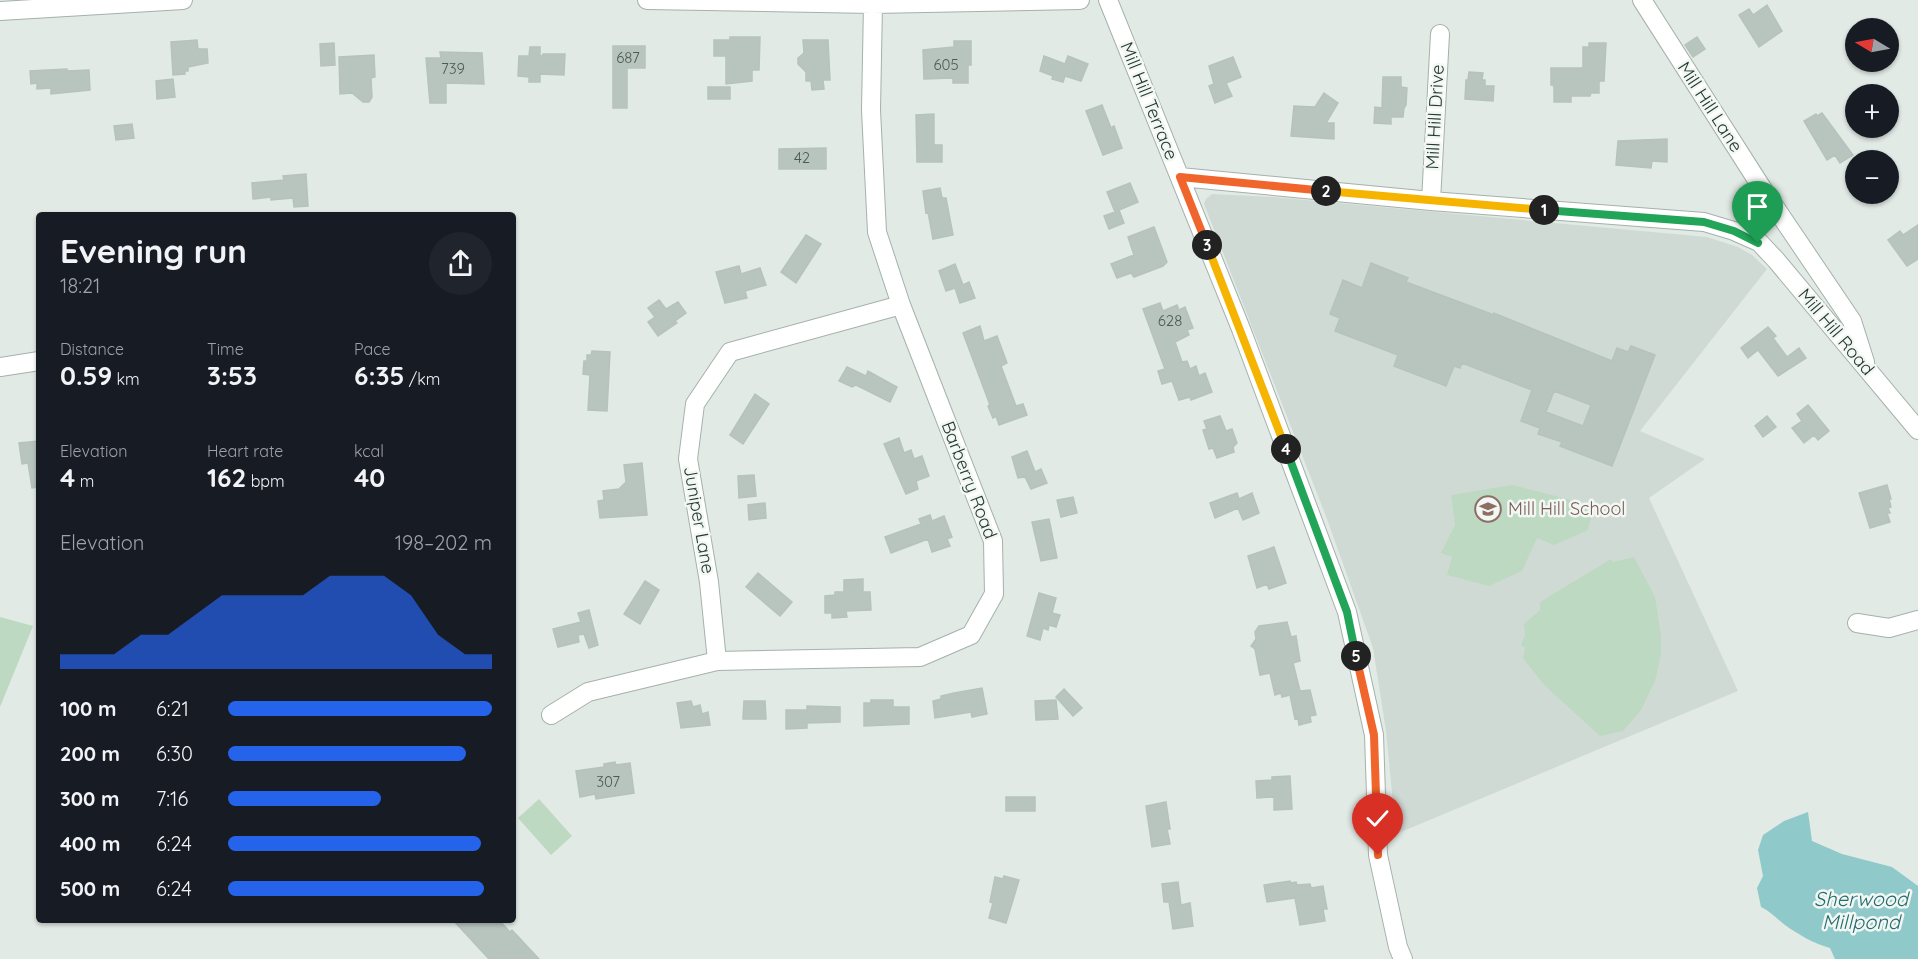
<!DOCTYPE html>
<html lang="en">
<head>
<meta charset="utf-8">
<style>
	:root { --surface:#171b24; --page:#20242c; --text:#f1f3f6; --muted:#9ea1a6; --accent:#2563eb }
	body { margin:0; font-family:Quicksand,sans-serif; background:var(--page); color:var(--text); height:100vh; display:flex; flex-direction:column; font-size:22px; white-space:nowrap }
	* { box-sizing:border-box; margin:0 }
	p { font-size:20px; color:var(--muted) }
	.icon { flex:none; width:33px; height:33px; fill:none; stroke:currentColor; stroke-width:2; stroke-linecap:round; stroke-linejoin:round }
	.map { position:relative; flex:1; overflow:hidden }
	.panel { position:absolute; left:36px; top:212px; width:480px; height:711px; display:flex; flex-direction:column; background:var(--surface); border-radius:6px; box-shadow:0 2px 4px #0004 }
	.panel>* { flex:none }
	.needle { width:39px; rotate:280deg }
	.tools { position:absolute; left:1845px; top:18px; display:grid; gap:12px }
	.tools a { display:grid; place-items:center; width:54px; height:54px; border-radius:50%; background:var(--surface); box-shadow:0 2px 4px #0004; font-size:30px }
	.pin { position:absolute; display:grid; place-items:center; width:51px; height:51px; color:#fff; margin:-62px -26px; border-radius:50% 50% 50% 0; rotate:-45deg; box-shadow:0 0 6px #0007 }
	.pin .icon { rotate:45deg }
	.km { position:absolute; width:30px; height:30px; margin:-15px; border-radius:50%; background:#222; color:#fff; font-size:16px; line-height:30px; text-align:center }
	.round { display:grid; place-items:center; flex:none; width:63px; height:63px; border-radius:32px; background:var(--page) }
	.summary { display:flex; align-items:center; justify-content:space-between; height:102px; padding:0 24px }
	h1 { font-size:33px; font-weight:700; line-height:45px }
	.metrics { display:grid; grid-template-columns:repeat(3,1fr); gap:9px; height:102px; padding:6px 24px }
	.metrics div { display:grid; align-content:center }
	.metrics b { font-size:26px; font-weight:700 }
	.metrics small { font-size:16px; font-weight:400 }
	.metrics p { font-size:16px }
	.chart { height:168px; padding:12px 24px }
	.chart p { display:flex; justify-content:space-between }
	.chart svg { width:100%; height:108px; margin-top:6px; fill:var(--accent); opacity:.7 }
	ul { padding:0 24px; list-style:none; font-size:20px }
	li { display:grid; grid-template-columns:96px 72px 1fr; align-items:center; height:45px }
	li i { height:15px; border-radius:8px; background:var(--accent) }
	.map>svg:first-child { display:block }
	.built { fill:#d0dad4 }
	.green { fill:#bdd9c1 }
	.water { fill:#90c9c9 }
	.building { fill:#b8c5be; stroke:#b5c3bb; stroke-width:1.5; fill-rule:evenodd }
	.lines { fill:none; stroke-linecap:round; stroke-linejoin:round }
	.minor-casing { stroke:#a5b1ab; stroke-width:20 }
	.minor { stroke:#fff; stroke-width:18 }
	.split-1-casing { stroke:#fff; stroke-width:12 }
	.split-2-casing { stroke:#fff; stroke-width:12 }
	.split-3-casing { stroke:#fff; stroke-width:12 }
	.split-4-casing { stroke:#fff; stroke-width:12 }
	.split-5-casing { stroke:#fff; stroke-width:12 }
	.split-6-casing { stroke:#fff; stroke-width:12 }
	.split-1 { stroke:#22a559; stroke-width:8 }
	.split-2 { stroke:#f5b400; stroke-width:8 }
	.split-3 { stroke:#f0652b; stroke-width:8 }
	.split-4 { stroke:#f5b400; stroke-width:8 }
	.split-5 { stroke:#22a559; stroke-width:8 }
	.split-6 { stroke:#f0652b; stroke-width:8 }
	.labels { text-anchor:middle; stroke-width:5; stroke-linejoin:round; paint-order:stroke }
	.number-label { font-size:15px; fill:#495c54 }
	.street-label { font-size:18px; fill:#243930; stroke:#f2f7f4 }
	.education-label { font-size:18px; fill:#785e54; stroke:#f2f7f4; text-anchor:start }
	.water-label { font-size:20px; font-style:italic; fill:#256c6e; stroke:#f2f7f4 }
</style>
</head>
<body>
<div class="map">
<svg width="1918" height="959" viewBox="0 0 1918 959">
	<rect width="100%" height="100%" fill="#e2eae5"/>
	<path class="built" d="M 1212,194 L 1273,197 L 1707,237 L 1738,247 L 1752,255 L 1767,269 L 1640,431 L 1705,459 L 1649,498 L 1738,691 L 1396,834 L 1386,731 L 1373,648 L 1327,519 L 1204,204 L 1206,199 Z"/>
	<path class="green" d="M 1512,485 L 1594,506 L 1588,530 L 1554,545 L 1537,538 L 1522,571 L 1489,586 L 1447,575 L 1452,557 L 1441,553 L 1455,525 L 1451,495 Z
		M 1634,557 L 1655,597 L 1661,636 L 1661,654 L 1655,681 L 1641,710 L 1623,731 L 1600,736 L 1544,685 L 1523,658 L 1525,648 L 1521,645 L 1525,635 L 1524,624 L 1540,610 L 1540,602 L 1611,559 L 1613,562 Z
		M 0,617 L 33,626 L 0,707 Z
		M 539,799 L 572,836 L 551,855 L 518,818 Z"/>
	<path class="water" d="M 1808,812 L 1812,841 L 1842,854 L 1892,867 L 1918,886 L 1918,959 L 1835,959 L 1830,948 C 1813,943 1799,935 1785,925 C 1776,918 1771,912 1761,907 L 1757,888 L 1763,876 L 1758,850 L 1763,835 L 1784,821 Z"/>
	<path class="building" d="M 1767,5 L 1782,31 L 1759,47 L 1739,15 L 1749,9 L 1753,15 Z
		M 730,37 L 760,37 L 759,70 L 752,70 L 752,81 L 726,84 L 726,56 L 714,56 L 714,40 L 730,40 Z
		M 1697,37 L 1705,49 L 1693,57 L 1685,45 Z
		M 197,40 L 198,49 L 207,49 L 208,63 L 188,67 L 188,71 L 185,71 L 185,74 L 173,75 L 171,42 Z
		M 803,40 L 828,40 L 830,80 L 823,80 L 824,89 L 812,90 L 811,81 L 806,81 L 806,72 L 798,64 L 798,58 L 804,53 Z
		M 954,41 L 971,41 L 971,65 L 968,65 L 968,83 L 953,83 L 953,78 L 924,79 L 923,50 L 954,47 Z
		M 334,43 L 335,65 L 321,66 L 320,44 Z
		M 1589,43 L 1606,43 L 1604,81 L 1599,81 L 1599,93 L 1591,93 L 1590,96 L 1571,96 L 1571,102 L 1554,102 L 1554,87 L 1553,85 L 1551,85 L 1551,68 L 1583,68 L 1583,47 L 1589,47 Z
		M 613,46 L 645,46 L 645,68 L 627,68 L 627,108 L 613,108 Z
		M 530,47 L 540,47 L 540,56 L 542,56 L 543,54 L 565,54 L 564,75 L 540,74 L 540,82 L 529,82 L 529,77 L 518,76 L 519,56 L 529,56 Z
		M 440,52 L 482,53 L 484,84 L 446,83 L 446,103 L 430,103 L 426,58 L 441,58 Z
		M 374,55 L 375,77 L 371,78 L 372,97 L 369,102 L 363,102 L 352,93 L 340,94 L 339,57 Z
		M 1044,56 L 1065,64 L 1068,56 L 1088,64 L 1081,81 L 1065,76 L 1063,82 L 1052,79 L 1053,76 L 1040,71 Z
		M 1233,57 L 1241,77 L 1226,83 L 1232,96 L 1215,103 L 1209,86 L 1214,84 L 1209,66 Z
		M 67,69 L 67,71 L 89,70 L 90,90 L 51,94 L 51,88 L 37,89 L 37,83 L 31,84 L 30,71 Z
		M 1469,72 L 1483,73 L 1482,80 L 1485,80 L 1485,86 L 1494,86 L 1493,101 L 1465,99 L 1466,80 L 1468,80 Z
		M 1383,77 L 1401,77 L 1401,87 L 1407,88 L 1406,105 L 1404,108 L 1403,117 L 1391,117 L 1391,124 L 1374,123 L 1375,107 L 1382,108 Z
		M 173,79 L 175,97 L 157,99 L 156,81 Z
		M 708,87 L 730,87 L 730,99 L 708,99 Z
		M 1324,93 L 1338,103 L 1326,123 L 1334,123 L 1334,139 L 1291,136 L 1294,106 L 1315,107 Z
		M 1102,105 L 1111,128 L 1114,126 L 1122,148 L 1103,155 L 1086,111 Z
		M 1822,113 L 1853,155 L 1840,163 L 1835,155 L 1827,160 L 1804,121 L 1816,114 L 1817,116 Z
		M 934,114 L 934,145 L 942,145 L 942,162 L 917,162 L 916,115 Z
		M 132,124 L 134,138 L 116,140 L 114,126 Z
		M 1667,139 L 1667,162 L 1652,161 L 1651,168 L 1616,165 L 1618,141 Z
		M 826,148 L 826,169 L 779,169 L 779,149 Z
		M 306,174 L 308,206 L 294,207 L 293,198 L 271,200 L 271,197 L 253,199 L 252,183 L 284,180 L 283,176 Z
		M 1130,183 L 1138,202 L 1119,210 L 1124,223 L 1109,229 L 1104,216 L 1115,212 L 1107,192 Z
		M 940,188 L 942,198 L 946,198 L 953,235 L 933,239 L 928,212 L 926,213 L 923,191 Z
		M 1918,225 L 1918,259 L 1907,266 L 1888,240 L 1900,231 L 1903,235 Z
		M 1154,227 L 1167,262 L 1163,266 L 1134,277 L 1131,273 L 1117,278 L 1111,264 L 1134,255 L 1128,237 Z
		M 806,235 L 821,244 L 796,283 L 781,272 Z
		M 1371,263 L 1408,278 L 1406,282 L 1494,315 L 1494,313 L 1612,361 L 1617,348 L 1628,352 L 1631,346 L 1655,355 L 1612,466 L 1560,446 L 1562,442 L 1538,434 L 1540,428 L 1521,421 L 1532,390 L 1462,363 L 1460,368 L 1454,366 L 1446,386 L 1394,366 L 1398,355 L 1335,331 L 1340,318 L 1330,314 L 1343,280 L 1362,288 ZM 1554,391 L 1591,405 L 1583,426 L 1546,412 Z
		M 955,264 L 963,285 L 969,282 L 975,298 L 960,303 L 955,288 L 946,291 L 939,271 Z
		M 739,266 L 741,274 L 760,268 L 766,285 L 745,291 L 747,298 L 725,303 L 716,272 Z
		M 659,300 L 666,309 L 678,302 L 686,313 L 675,321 L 677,323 L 658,336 L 648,322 L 655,317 L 648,308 Z
		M 1160,303 L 1163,311 L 1177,305 L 1179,310 L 1185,307 L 1193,328 L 1187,330 L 1189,335 L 1175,342 L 1182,362 L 1187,361 L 1190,369 L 1196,366 L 1199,376 L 1205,373 L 1212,392 L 1191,400 L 1190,397 L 1179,400 L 1172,381 L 1162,384 L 1158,371 L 1165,369 L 1143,309 Z
		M 980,326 L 984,341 L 997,336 L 1007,363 L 1001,366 L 1016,406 L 1023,404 L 1027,415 L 999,425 L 996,416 L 993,418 L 988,406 L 990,405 L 963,333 Z
		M 1768,327 L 1776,336 L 1773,338 L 1787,357 L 1799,348 L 1806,358 L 1778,376 L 1758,350 L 1748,358 L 1741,348 Z
		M 592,351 L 610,352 L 607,411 L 588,410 L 590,375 L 583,374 L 584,361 L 587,361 L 587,355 L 591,355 Z
		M 847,367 L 866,376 L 868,371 L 897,387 L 890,402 L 856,385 L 852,387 L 839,381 Z
		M 755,394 L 769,404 L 743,444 L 730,435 Z
		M 1808,405 L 1829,431 L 1818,440 L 1814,435 L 1804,443 L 1792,428 L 1802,421 L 1797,414 Z
		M 1220,416 L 1226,431 L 1232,429 L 1237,443 L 1233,447 L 1234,452 L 1217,458 L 1213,448 L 1209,449 L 1203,430 L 1207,429 L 1204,421 Z
		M 1767,416 L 1776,427 L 1763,437 L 1755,426 Z
		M 899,438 L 904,453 L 911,450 L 914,459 L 922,456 L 929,476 L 916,481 L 918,489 L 906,494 L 884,444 Z
		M 39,441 L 39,487 L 32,488 L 28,463 L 22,464 L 19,443 Z
		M 1027,451 L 1035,472 L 1041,469 L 1047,483 L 1031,489 L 1025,477 L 1018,478 L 1012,457 Z
		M 642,463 L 647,515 L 600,518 L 598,501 L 604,500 L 603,491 L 619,489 L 626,482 L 624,465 Z
		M 754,475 L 756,496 L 739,498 L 738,476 Z
		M 1887,485 L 1891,499 L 1889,499 L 1891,507 L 1888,508 L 1890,513 L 1887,513 L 1890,522 L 1870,528 L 1859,493 Z
		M 1237,493 L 1239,499 L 1252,493 L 1259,513 L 1243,520 L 1238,508 L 1215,518 L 1210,503 Z
		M 1073,497 L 1077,513 L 1061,517 L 1057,500 Z
		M 765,503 L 766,518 L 749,520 L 748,505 Z
		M 930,515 L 932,521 L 944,516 L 952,537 L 947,539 L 950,546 L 932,552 L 928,539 L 891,553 L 885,537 L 921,524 L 919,519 Z
		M 1049,519 L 1057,558 L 1041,561 L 1032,522 Z
		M 1274,547 L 1286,583 L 1269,589 L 1267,584 L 1257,588 L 1248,556 Z
		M 758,573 L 792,602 L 780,616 L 746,587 Z
		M 863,579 L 863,592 L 870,592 L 871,610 L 846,611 L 847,617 L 832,618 L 832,613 L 825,613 L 825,596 L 835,595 L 835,592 L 844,592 L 844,580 Z
		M 645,581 L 659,590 L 640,624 L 624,614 Z
		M 1039,593 L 1056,598 L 1052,613 L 1060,615 L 1056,627 L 1049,625 L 1048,630 L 1043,628 L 1040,640 L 1027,636 Z
		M 589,610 L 598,645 L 589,648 L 584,634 L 578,635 L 579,642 L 558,647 L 553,629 L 581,622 L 578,613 Z
		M 1287,622 L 1291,637 L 1296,636 L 1300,661 L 1293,663 L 1300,691 L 1310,690 L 1316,715 L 1310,716 L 1311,722 L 1299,725 L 1298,718 L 1295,719 L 1290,695 L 1282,697 L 1281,693 L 1275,695 L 1270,673 L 1260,675 L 1255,649 L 1251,646 L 1256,639 L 1255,632 L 1259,626 Z
		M 982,688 L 987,714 L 972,717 L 971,712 L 935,718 L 933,701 L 941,699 L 941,696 L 954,693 Z
		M 1064,689 L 1082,708 L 1073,716 L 1056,697 Z
		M 871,700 L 893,700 L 893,707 L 909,707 L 909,724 L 864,726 L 864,703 L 871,703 Z
		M 1056,700 L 1058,719 L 1036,720 L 1035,701 Z
		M 691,701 L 693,707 L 700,705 L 702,714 L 708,712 L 710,725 L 681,728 L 677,703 Z
		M 744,701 L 765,701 L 766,719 L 743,719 Z
		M 807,706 L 840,707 L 840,722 L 807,723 L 807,728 L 786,729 L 786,710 L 807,710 Z
		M 615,762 L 616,765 L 630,763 L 634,793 L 596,799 L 595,794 L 580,797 L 576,771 L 604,767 L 604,764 Z
		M 1290,776 L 1292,809 L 1274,810 L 1274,797 L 1257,798 L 1256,781 L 1272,780 L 1272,777 Z
		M 1006,797 L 1035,797 L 1035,811 L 1006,811 Z
		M 1166,802 L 1170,829 L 1167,829 L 1170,844 L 1152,847 L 1146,806 Z
		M 1004,876 L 1019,880 L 1006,923 L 989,918 L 993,903 L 990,902 L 995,877 L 1003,879 Z
		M 1290,881 L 1291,883 L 1296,882 L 1297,885 L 1310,884 L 1311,888 L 1323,886 L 1327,909 L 1323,909 L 1325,921 L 1300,925 L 1295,898 L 1267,902 L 1264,885 Z
		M 1178,882 L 1181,905 L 1190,903 L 1193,926 L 1173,929 L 1169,902 L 1164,902 L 1162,884 Z
		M 453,920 L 499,920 L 510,932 L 512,930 L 539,959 L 489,959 Z"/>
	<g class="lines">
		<g class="minor-casing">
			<path id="minor" d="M 647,0 L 873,4 L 1080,0
				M 1108,0 L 1241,329 L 1347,612 L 1374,735 L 1378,855 L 1398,947 L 1403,959
				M 1642,0 L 1762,188 L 1852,321 L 1865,362
				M 0,11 L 183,0
				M 1180,177 L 1431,201 L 1704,222 L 1734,231 L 1759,242 L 1776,260 L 1918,430
				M 1431,201 L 1440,34
				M 0,367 L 39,361
				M 1857,623 L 1889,628 L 1918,620
				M 717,661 L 709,582 L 688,459 L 695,404 L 730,352 L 901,305
				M 551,715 L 588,692 L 717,661 L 920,657 L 971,635 L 994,594 L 993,541 L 901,305 L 877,232 L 871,110 L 873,4"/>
		</g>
		<use href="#minor" class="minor"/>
	</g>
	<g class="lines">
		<g class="split-1-casing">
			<path id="split-1" d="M 1544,210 L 1704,222 L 1734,231 L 1758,243"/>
		</g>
		<g class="split-2-casing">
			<path id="split-2" d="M 1326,191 L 1544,210"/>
		</g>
		<g class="split-3-casing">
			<path id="split-3" d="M 1207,245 L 1180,177 L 1326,191"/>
		</g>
		<g class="split-4-casing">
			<path id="split-4" d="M 1207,245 L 1286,449"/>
		</g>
		<g class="split-5-casing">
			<path id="split-5" d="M 1286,449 L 1347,612 L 1356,656"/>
		</g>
		<g class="split-6-casing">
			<path id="split-6" d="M 1356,656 L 1374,735 L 1378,855"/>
		</g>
		<use href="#split-1" class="split-1"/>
		<use href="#split-2" class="split-2"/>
		<use href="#split-3" class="split-3"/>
		<use href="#split-4" class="split-4"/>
		<use href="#split-5" class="split-5"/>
		<use href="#split-6" class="split-6"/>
	</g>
	<defs>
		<g id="school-ring" transform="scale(1.35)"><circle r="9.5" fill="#f2f7f4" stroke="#8d6e63" stroke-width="1.5"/><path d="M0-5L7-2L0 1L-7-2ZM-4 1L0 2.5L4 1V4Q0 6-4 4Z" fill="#8d6e63"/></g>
	</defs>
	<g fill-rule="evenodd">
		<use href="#school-ring" x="1488" y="509"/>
	</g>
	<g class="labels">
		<g class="number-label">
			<text x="628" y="63">687</text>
			<text x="946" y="70">605</text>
			<text x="453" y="74">739</text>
			<text x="802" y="163">42</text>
			<text x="1170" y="326">628</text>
			<text x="608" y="787">307</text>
		</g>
		<g class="street-label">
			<text transform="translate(1149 101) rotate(68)" y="6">Mill Hill Terrace</text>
			<text transform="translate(1710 107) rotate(57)" y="6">Mill Hill Lane</text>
			<text transform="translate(1435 117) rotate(-87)" y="6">Mill Hill Drive</text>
			<text transform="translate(1836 332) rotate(50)" y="6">Mill Hill Road</text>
			<text transform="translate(969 480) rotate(69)" y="6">Barberry Road</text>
			<text transform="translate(699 520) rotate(80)" y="6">Juniper Lane</text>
		</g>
		<g class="education-label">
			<text x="1508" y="515">Mill Hill School</text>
		</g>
		<g class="water-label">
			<text x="1861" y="906">Sherwood<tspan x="1861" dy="23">Millpond</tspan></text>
		</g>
	</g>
</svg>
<div class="tools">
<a><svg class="needle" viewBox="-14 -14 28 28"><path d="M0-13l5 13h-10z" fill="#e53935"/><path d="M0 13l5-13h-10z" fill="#9ea1a6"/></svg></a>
<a>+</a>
<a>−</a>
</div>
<div class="pin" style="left:1758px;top:243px;background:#1e9e55"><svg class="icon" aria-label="arrive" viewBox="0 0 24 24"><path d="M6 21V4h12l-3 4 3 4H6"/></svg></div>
<div class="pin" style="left:1378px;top:855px;background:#d93025"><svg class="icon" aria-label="check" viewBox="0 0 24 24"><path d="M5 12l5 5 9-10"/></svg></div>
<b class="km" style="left:1544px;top:210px">1</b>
<b class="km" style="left:1326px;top:191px">2</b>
<b class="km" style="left:1207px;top:245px">3</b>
<b class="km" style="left:1286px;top:449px">4</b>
<b class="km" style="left:1356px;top:656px">5</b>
<section class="panel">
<div class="summary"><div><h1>Evening run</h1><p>18:21</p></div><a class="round"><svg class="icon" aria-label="share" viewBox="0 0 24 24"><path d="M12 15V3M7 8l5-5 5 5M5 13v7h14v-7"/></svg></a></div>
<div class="metrics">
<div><p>Distance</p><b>0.59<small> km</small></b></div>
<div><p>Time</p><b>3:53</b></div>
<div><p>Pace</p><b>6:35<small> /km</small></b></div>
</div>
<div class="metrics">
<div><p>Elevation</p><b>4<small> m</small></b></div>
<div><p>Heart rate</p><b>162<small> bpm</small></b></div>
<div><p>kcal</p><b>40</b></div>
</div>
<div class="chart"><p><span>Elevation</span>198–202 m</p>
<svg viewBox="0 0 160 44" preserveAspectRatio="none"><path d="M0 44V38L10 38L20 38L30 30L40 30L50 22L60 14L70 14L80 14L90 14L100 6L110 6L120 6L130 14L140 30L150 38L160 38V44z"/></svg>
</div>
<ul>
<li><b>100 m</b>6:21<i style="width:100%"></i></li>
<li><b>200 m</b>6:30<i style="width:90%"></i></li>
<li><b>300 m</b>7:16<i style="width:58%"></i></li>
<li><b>400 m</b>6:24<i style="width:96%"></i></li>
<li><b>500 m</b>6:24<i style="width:97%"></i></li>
</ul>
</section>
</div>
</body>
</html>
